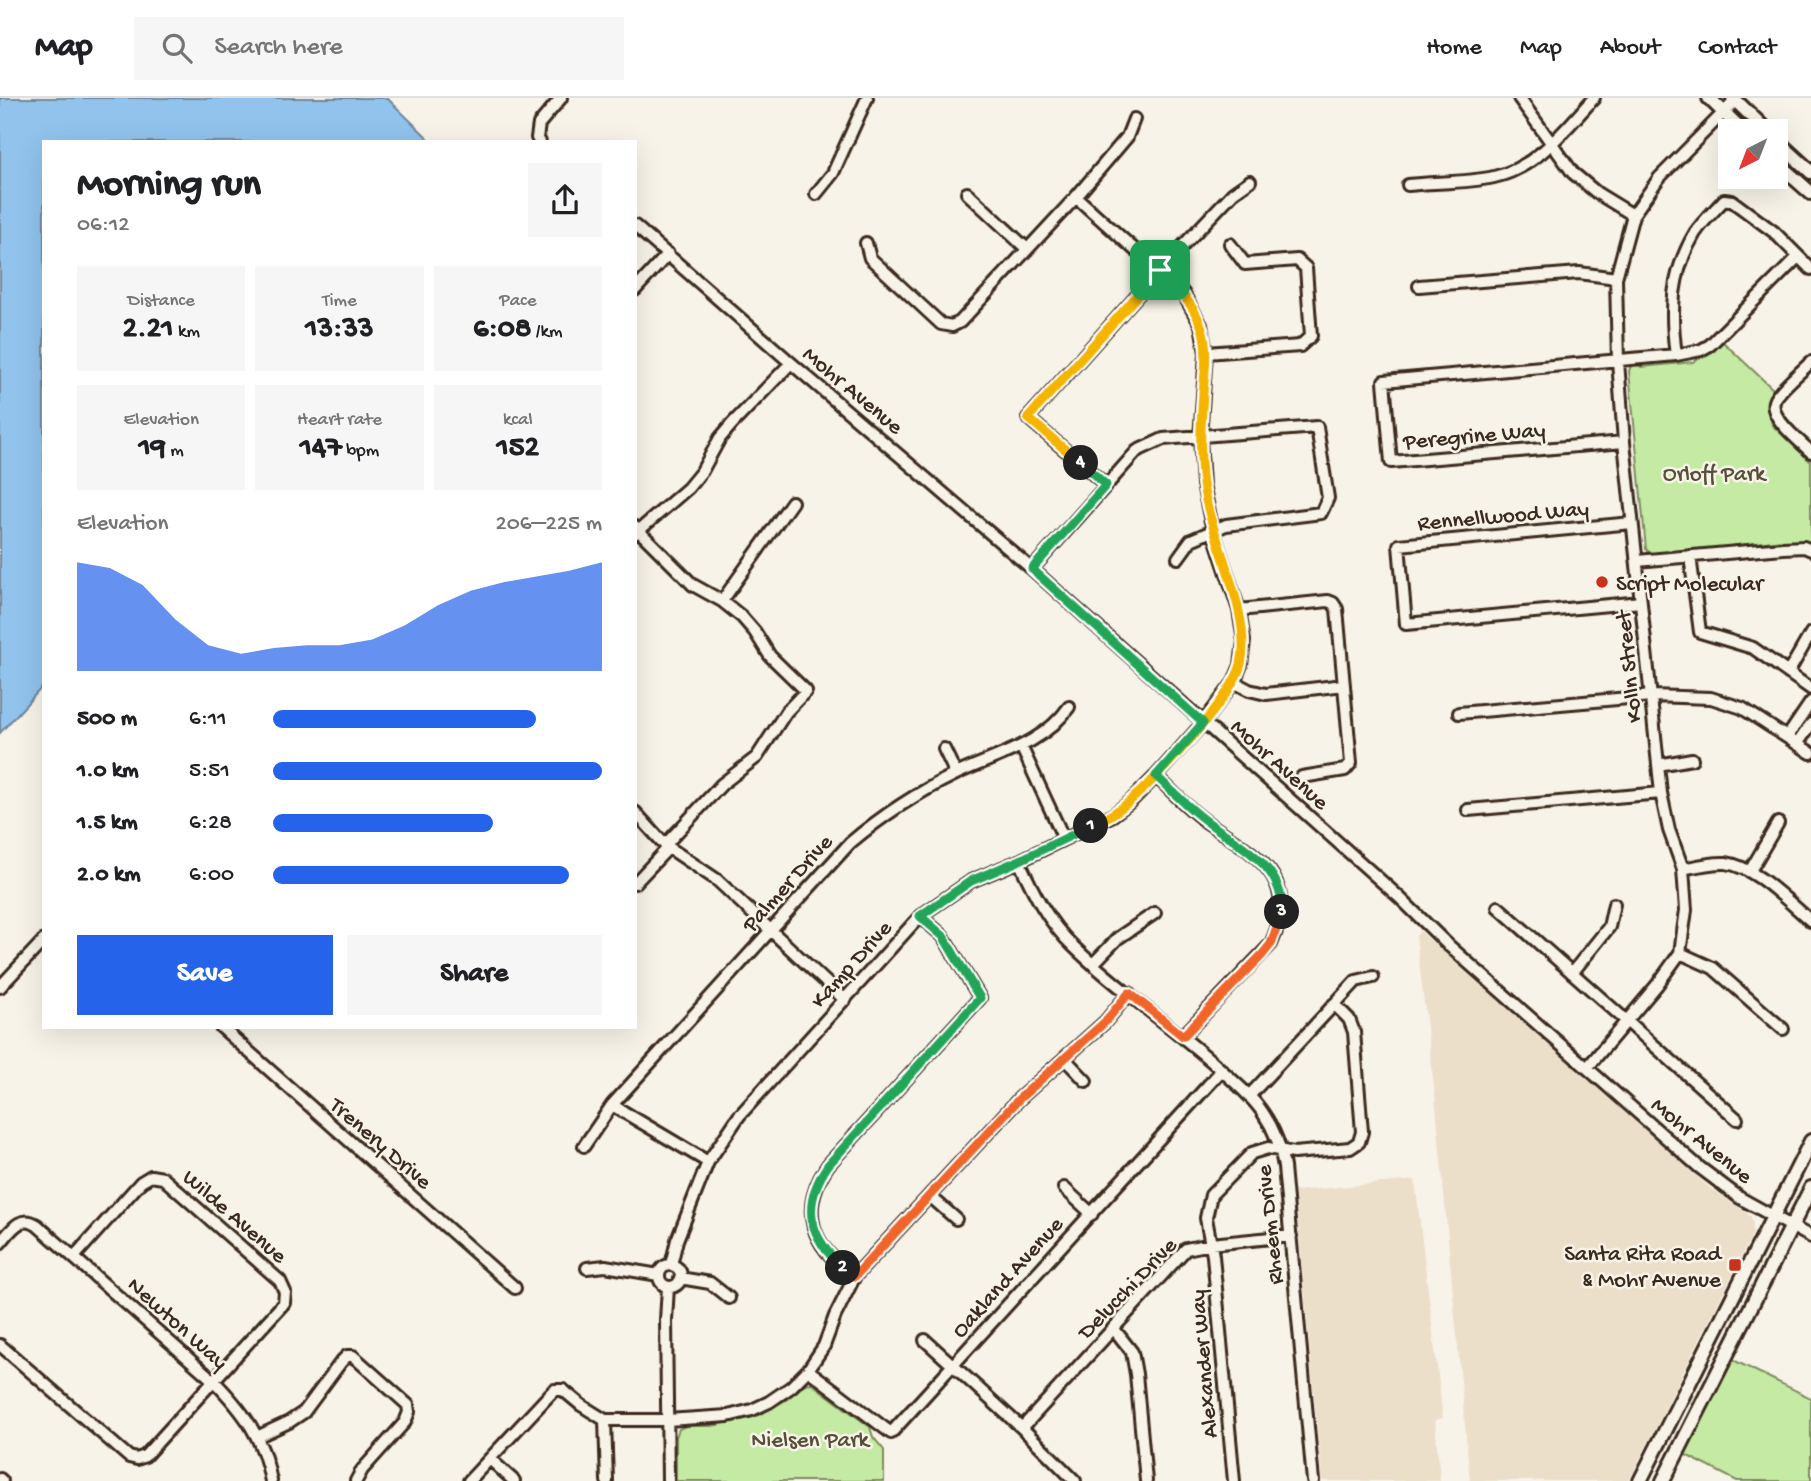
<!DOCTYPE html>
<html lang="en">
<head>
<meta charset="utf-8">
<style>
	:root { --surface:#fff; --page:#f6f6f6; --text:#202124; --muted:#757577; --line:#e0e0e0; --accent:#2563eb }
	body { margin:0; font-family:"Gochi Hand",sans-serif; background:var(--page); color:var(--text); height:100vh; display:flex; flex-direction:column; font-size:26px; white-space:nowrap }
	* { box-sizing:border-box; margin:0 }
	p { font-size:23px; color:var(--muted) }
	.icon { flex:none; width:38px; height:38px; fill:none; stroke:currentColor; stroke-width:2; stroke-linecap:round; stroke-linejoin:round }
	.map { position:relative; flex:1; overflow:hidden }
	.sheet { position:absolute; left:42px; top:42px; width:595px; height:889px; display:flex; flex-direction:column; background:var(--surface); border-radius:0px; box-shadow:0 7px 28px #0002 }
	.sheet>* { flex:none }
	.needle { width:46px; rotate:222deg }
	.controls { position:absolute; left:1718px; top:21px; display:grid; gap:14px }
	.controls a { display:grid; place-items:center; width:70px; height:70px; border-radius:0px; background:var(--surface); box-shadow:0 7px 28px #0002; font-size:35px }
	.pin { position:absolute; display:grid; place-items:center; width:60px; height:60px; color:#fff; margin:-30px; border-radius:14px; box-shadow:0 4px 10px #0006 }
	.km { position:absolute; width:35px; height:35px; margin:-18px; border-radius:50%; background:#222; color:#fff; font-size:19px; line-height:35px; text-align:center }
	.round { display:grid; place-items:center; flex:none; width:74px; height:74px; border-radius:0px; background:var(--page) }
	.headline { display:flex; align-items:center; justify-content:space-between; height:119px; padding:0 35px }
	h1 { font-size:38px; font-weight:700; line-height:52px }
	.figures { display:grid; grid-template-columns:repeat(3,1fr); gap:10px; height:119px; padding:7px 35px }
	.figures div { display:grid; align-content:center; border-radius:0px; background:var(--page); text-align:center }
	.figures b { font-size:30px; font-weight:700 }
	.figures small { font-size:19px; font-weight:400 }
	.figures p { font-size:19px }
	.chart { height:196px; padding:14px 35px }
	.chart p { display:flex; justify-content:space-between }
	.chart svg { width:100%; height:126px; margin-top:7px; fill:var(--accent); opacity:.7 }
	.button { display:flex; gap:14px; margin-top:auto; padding:14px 35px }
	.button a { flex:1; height:80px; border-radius:0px; background:var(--accent); color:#fff; font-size:28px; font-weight:700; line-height:80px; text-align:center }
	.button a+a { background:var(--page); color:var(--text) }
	ul { padding:0 35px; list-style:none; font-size:23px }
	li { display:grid; grid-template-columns:112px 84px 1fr; align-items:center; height:52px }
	li i { height:18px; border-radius:9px; background:var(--accent) }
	header { display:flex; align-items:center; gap:42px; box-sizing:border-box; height:98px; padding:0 35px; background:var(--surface); border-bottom:2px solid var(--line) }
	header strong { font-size:33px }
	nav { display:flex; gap:38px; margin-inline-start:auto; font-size:24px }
	.search { width:490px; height:63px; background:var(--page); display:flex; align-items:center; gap:18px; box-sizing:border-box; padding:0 24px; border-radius:0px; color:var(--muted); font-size:26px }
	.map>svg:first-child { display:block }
	.built { fill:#ecdfca }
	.green { fill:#c4eaa4; stroke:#808a61; stroke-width:2 }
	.water { fill:#91c3ed; stroke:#6f869a; stroke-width:2 }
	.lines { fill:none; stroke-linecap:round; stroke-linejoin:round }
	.minor-casing { stroke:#3b2a1e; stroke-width:16 }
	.major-casing { stroke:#3b2a1e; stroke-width:18 }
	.minor { stroke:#f7f3e8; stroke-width:10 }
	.major { stroke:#f7f3e8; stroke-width:12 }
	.split-1-casing { stroke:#fff; stroke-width:14 }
	.split-2-casing { stroke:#fff; stroke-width:14 }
	.split-3-casing { stroke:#fff; stroke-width:14 }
	.split-4-casing { stroke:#fff; stroke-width:14 }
	.split-5-casing { stroke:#fff; stroke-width:14 }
	.split-1 { stroke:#f5b400; stroke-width:9 }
	.split-2 { stroke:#22a559; stroke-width:9 }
	.split-3 { stroke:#f0652b; stroke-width:9 }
	.split-4 { stroke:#22a559; stroke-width:9 }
	.split-5 { stroke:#f5b400; stroke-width:9 }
	.poi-dot { fill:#c8321e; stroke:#f7f3e8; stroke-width:2.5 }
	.labels { text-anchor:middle; stroke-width:5; stroke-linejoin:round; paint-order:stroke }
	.street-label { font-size:23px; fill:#3b2a1e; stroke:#f7f3e8 }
	.park-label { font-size:23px; fill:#565039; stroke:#f7f3e8 }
	.poi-label { font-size:23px; fill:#3b2a1e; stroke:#f7f3e8; text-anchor:start }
</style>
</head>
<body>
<header>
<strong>Map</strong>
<div class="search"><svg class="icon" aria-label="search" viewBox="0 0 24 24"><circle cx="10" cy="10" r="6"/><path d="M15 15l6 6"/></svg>Search here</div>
<nav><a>Home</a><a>Map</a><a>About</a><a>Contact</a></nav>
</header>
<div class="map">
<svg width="1811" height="1383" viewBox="0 0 1811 1383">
	<rect width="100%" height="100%" fill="#f7f3e8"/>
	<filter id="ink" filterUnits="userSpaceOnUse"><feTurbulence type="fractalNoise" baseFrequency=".0143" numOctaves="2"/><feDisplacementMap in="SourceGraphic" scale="14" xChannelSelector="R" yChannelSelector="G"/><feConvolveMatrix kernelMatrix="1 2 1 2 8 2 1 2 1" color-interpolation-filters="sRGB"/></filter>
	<g filter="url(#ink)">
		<path class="built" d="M 1420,833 L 1710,1090 L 1751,1118 L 1753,1125 L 1753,1135 L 1629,1383 L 1470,1383 L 1435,997 L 1416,838 Z
			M 1415,1082 L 1443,1320 L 1435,1322 L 1440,1383 L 1322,1383 L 1295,1093 Z"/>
		<path class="green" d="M 1722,243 L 1776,294 L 1769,308 L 1772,327 L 1811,364 L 1811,447 L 1804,444 L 1786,445 L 1782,442 L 1652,457 L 1646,451 L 1629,273 L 1631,268 L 1637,265 L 1641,269 L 1693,264 Z
			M 1729,1260 L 1811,1300 L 1811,1383 L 1737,1383 L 1682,1355 Z
			M 811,1285 L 870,1329 L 873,1339 L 884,1352 L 884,1383 L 676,1383 L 676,1339 L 679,1331 L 686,1328 L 712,1328 L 753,1319 L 786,1302 L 805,1286 Z"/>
		<path class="water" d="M 0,0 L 387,0 L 432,44 L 44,44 L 44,587 L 0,635 Z"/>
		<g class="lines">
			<g class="minor-casing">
				<path id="minor" d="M 1519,0 L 1573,75 L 1597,95 L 1633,117
					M 540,44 L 537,40 L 539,26 L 561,0
					M 1408,87 C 1436,84 1467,85 1494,79 C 1537,70 1566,30 1594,0
					M 967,95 L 1027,151
					M 816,96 L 833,75 L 867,0
					M 635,128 L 791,265 L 1032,471 L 1399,799 L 1447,846 L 1699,1069 L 1740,1100 L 1811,1139
					M 866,145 L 870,160 L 941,226 L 952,228 L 960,224 L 1076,99 L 1127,39 L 1134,21
					M 1419,188 L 1579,175 L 1616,180
					M 635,192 L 668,156
					M 1206,255 L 1300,248 L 1311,238 L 1306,170 L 1297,162 L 1245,166 L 1230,146
					M 1676,257 L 1701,252 L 1710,247 L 1798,159
					M 1811,264 C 1801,274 1782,289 1775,301 C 1766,318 1800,343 1811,354
					M 1624,344 L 1391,364 L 1384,283 L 1676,257 C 1670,213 1671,175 1695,135 C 1703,123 1714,113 1724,102 L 1732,103 L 1774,134 L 1811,171
					M 1106,387 L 1028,320 L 1160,172 L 1233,95 L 1250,83
					M 1632,425 L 1399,447 L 1406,526 L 1641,504
					M 635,429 L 693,487 L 722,503 L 742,519 L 755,534 L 770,558 L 806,593 L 786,614 L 757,659 L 722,686 L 665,747
					M 636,435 L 688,390 L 702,373 L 720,340 L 732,326 L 791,265
					M 1690,458 L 1700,534 L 1753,550 L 1811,591
					M 1637,463 L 1783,450 L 1804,449 L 1811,452
					M 1032,471 L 1137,353 L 1163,341 L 1317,329 L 1328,400 L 1321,415 L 1226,427 L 1191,442 L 1178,460
					M 722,503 L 792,404
					M 1239,512 L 1328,503 L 1333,505 L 1337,511 L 1351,665 L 1345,672 L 1302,679
					M 1788,575 L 1811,535
					M 1234,584 L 1249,592 L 1266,596 L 1344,587
					M 1459,615 L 1651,598 L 1711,600 L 1742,610 L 1811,655
					M 1788,638 L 1811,604
					M 1798,645 L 1811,626
					M 1021,648 L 1064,741
					M 944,651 L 956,676
					M 1658,667 L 1692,661
					M 1156,678 C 1173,694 1189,712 1208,725 C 1257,758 1301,779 1271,846 L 1183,938
					M 1468,712 L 1661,695
					M 635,714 L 665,747 L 717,782 L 845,902
					M 1019,763 C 1033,794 1048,824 1073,848 C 1118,892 1171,927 1218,969 C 1233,983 1251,997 1263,1015 C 1274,1031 1281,1049 1284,1069 L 1313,1383
					M 1683,771 C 1697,768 1712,764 1726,765 C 1756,769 1788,804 1811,823
					M 1750,773 L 1778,725
					M 635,785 L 669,749
					M 1498,809 L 1737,1021
					M 1680,855 L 1713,870 L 1783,931
					M 1093,866 L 1118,840 L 1155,815
					M 1572,875 L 1609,829 L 1614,806
					M 0,889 L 44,842
					M 221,929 L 515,1190
					M 1065,961 L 1086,983
					M 1587,970 L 1657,887 L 1680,855 L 1686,812 L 1683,771 L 1669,732 L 1661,695 L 1624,344 L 1618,263 L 1616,180 L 1633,117 L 1659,80 L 1735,3
					M 1249,998 L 1356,883 L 1373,879
					M 612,1007 L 708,1064
					M 584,1048 L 612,1007 L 850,745 C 883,717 915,696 954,677 C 995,657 1042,648 1069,609
					M 1064,1090 L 1092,1116
					M 930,1098 L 956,1121
					M 0,1145 C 11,1133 20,1116 37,1127 L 214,1283 C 244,1314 263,1339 271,1383
					M 671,1167 L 677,1142 L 708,1064 L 739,1018 L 920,818 L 971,783 L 1019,763 L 1113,717 L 1131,703 L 1156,678 L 1203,625 L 1234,584 L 1241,567 L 1244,543 L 1239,512 L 1213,433 L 1203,386 L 1200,340 L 1206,255 L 1201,227 L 1183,195 L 1076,99
					M659 1178a11 11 0 1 1 22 0a11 11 0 1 1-22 0Z
					M 587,1170 L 605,1168 L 659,1177
					M 855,1178 C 811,1149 798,1112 828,1067 L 980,900 L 943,838 L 920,818
					M 680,1180 L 710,1185 L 729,1200
					M 1114,1231 L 1132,1254 L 1136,1276 L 1146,1383
					M 925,1242 L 1022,1330 L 1075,1383
					M 0,1247 L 129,1359 L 137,1361 L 145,1358 L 284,1205 L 285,1194 L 280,1183 L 163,1080 L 151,1078 L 141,1084 L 74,1159
					M 808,1272 L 891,1335 L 1222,972
					M 605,1322 L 607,1383
					M 1022,1330 L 1186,1151 L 1211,1146 L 1291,1138
					M 259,1338 L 289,1324 L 304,1314 L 341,1264 L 347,1258 L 353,1258 L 408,1307 L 409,1314 L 405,1324 L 362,1372 L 356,1383
					M 490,1361 L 514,1383
					M 0,1381 L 2,1383
					M 469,1383 L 554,1292 L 563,1292 L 581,1307 L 605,1322 L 667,1322 L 728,1318 L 752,1312 L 769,1304 L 791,1289 L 808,1272 L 824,1248 L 835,1218 L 855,1178 L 1019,1001 L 1105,924 L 1129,895
					M 668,1383 L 666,1222 L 668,1189
					M 1234,1383 L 1213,1158 L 1206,1120 L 1211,1097 L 1252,1055 L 1268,1050 L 1294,1055 L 1350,1050 L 1359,1044 L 1362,1034 L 1354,934 L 1349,921 L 1334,906"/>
			</g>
			<g class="major-casing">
				<path id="major" d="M 1709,0 L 1743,33
					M 1733,0 L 1767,33
					M 1776,42 L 1811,74
					M 1776,64 L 1811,95
					M 1640,1383 L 1811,1043
					M 1663,1383 L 1811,1090"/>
			</g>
			<use href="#minor" class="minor"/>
			<use href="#major" class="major"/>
		</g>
	</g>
	<g class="lines" filter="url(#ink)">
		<g class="split-1-casing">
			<path id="split-1" d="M 1091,728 C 1106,720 1119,713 1131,702 C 1159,678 1233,599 1241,566 C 1253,516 1210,440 1203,386 C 1199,356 1201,325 1203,295 C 1205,273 1209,248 1201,227 C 1192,204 1176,188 1160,172"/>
		</g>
		<g class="split-2-casing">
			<path id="split-2" d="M 843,1170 C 808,1138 801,1107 828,1067 L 980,900 L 943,838 L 920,818 L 971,783 L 1018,763 L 1091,728"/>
		</g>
		<g class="split-3-casing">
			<path id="split-3" d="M 843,1170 L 855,1178 L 1019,1001 L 1105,924 L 1129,895 L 1183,938 L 1262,857 L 1271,846 L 1282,814"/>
		</g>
		<g class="split-4-casing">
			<path id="split-4" d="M 1081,365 L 1106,387 L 1032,471 L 1203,625 L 1156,678 C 1172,693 1188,709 1205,722 C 1237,747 1284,766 1282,814"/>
		</g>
		<g class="split-5-casing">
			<path id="split-5" d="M 1081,365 L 1028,320 L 1160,172"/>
		</g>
		<use href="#split-1" class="split-1"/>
		<use href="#split-2" class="split-2"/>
		<use href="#split-3" class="split-3"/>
		<use href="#split-4" class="split-4"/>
		<use href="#split-5" class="split-5"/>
	</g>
	<g class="poi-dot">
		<circle cx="1602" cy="484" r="7"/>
		<rect x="1728" y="1160" width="14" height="14" rx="3.5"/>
	</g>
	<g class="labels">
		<g class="street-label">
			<text transform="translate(854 291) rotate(40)" y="8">Mohr Avenue</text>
			<text transform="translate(1474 336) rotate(-5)" y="8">Peregrine Way</text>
			<text transform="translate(1503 416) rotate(-5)" y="8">Rennellwood Way</text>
			<text transform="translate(1627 569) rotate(-96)" y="8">Kolln Street</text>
			<text transform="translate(1281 665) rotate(42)" y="8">Mohr Avenue</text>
			<text transform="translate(786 784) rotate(-48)" y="8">Palmer Drive</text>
			<text transform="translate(850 865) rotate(-48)" y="8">Kamp Drive</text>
			<text transform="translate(1703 1041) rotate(39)" y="8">Mohr Avenue</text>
			<text transform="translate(382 1044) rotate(41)" y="8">Trenery Drive</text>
			<text transform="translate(236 1117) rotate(41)" y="8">Wilde Avenue</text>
			<text transform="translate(1268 1127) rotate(-96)" y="8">Rheem Drive</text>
			<text transform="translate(1006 1178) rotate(-48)" y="8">Oakland Avenue</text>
			<text transform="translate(1126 1189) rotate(-46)" y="8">Delucchi Drive</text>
			<text transform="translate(179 1224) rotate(42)" y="8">Newton Way</text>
			<text transform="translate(1202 1266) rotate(-95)" y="8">Alexander Way</text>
		</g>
		<g class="park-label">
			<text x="1714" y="382">Orloff Park</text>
			<text x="810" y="1348">Nielsen Park</text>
		</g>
		<g class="poi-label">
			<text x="1616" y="492">Script Molecular</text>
			<text x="1721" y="1162" text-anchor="end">Santa Rita Road<tspan x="1721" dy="26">&amp; Mohr Avenue</tspan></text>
		</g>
	</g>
</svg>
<div class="controls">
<a><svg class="needle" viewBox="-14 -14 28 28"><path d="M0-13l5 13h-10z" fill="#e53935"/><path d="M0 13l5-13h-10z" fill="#757577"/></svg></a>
</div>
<div class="pin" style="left:1160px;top:172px;background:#1e9e55"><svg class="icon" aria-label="arrive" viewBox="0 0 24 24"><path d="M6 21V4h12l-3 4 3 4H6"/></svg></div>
<b class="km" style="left:1091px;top:728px">1</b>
<b class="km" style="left:843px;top:1170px">2</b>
<b class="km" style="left:1282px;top:814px">3</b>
<b class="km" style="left:1081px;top:365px">4</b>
<section class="sheet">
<div class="headline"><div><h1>Morning run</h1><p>06:12</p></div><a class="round"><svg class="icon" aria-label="share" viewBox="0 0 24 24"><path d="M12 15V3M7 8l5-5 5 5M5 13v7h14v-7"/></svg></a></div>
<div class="figures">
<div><p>Distance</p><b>2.21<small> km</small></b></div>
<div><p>Time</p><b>13:33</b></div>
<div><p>Pace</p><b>6:08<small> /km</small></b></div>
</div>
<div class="figures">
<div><p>Elevation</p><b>19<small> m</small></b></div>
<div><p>Heart rate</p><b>147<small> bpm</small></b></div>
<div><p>kcal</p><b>152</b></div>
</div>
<div class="chart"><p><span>Elevation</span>206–225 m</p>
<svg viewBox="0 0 160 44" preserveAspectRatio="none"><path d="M0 44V6L10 8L20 14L30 26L40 35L50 38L60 36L70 35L80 35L90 33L100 28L110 21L120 16L130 13L140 11L150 9L160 6V44z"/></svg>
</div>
<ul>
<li><b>500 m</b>6:11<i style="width:80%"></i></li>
<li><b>1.0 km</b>5:51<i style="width:100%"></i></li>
<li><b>1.5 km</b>6:28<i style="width:67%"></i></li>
<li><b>2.0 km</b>6:00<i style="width:90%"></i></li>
</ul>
<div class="button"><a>Save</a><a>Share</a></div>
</section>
</div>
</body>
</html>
